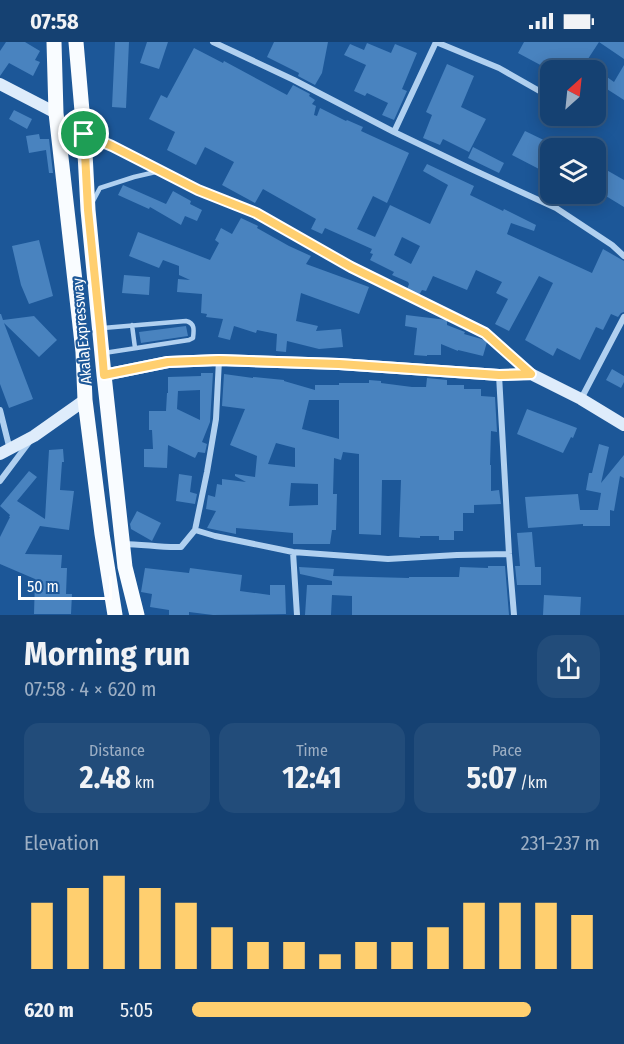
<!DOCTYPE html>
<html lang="en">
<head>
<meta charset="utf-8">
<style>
	:root { --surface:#154172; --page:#224c7a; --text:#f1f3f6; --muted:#9dafc4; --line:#345a84; --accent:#ffcf6f }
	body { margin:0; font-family:"Fira Sans Condensed",sans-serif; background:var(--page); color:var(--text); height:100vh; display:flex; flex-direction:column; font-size:22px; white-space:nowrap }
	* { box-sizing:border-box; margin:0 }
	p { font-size:20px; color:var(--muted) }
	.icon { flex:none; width:33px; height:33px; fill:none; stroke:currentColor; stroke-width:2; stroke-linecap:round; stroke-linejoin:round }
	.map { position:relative; height:573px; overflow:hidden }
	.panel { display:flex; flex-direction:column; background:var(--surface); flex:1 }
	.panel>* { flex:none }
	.needle { width:39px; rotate:27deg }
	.controls { position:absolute; left:540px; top:18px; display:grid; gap:12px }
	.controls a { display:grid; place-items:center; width:66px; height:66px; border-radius:12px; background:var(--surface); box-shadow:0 3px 15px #0003,0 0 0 2px var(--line); font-size:30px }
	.scale { position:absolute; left:18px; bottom:15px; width:94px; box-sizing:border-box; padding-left:6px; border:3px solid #fff; border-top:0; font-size:16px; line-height:21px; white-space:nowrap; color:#fff; -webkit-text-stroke:4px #1c5798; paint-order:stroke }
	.pin { position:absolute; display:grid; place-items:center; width:51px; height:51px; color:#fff; margin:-26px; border:3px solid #fff; border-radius:50%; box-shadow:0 2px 6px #0007 }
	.round { display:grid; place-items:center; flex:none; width:63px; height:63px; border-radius:18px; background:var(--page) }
	.overview { display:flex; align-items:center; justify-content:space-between; height:102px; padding:0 24px }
	h1 { font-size:33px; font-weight:700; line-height:45px }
	.stats { display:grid; grid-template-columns:repeat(3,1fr); gap:9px; height:102px; padding:6px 24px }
	.stats div { display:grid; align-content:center; border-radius:15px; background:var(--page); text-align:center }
	.stats b { font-size:30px; font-weight:700 }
	.stats small { font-size:16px; font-weight:400 }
	.stats p { font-size:16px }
	.chart { height:168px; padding:12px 24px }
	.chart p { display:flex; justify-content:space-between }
	.chart svg { width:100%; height:108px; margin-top:6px; stroke:var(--accent); stroke-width:6 }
	ul { padding:0 24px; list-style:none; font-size:20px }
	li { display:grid; grid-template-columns:96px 72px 1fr; align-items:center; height:45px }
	li i { height:15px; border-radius:8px; background:var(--accent) }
	.status { display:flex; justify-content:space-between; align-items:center; height:42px; padding:0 30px; background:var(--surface); direction:ltr }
	.status svg { height:16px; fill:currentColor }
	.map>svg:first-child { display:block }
	.building { fill:#4983bf; fill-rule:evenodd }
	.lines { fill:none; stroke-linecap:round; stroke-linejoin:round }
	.lane { stroke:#b0d0f0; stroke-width:4.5 }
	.street { stroke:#b0d0f0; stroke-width:6 }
	.secondary { stroke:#deecfb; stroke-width:12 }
	.primary { stroke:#f9fcff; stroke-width:15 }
	.route-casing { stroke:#fff; stroke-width:12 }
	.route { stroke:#ffcf6f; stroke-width:8 }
	.labels { text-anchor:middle; stroke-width:4.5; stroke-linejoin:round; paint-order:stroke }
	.street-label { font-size:15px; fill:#fff; stroke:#1c5798 }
</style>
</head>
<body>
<div class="status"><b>07:58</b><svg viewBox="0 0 49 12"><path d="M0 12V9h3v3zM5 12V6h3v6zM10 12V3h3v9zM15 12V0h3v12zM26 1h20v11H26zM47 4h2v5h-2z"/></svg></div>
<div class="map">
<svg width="624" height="573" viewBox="0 0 624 573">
	<rect width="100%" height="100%" fill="#1c5798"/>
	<path class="building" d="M 6,0 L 25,0 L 40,9 L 35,18 L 40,20 L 33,34 L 9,21 L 0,34 L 0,9 Z
		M 115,0 L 129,0 L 126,66 L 112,65 Z
		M 147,0 L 168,0 L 159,27 L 140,21 Z
		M 274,0 L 328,0 L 322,31 L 315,43 L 298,34 L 299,31 L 267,15 Z
		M 524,0 L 599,0 L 586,20 L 614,40 L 624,23 L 624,58 L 596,40 L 596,28 L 562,28 L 549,20 L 546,26 L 518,11 Z
		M 599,0 L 624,0 L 624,17 Z
		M 367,1 L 391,11 L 395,2 L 417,11 L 402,47 L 407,49 L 394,78 L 382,73 L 388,61 L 367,51 L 365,54 L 354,49 L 366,23 L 344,13 L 350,2 L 364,8 Z
		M 194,6 L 223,21 L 224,19 L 287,53 L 293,43 L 310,52 L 309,54 L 315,58 L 312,62 L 316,64 L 314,73 L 317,74 L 320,66 L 346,79 L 347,78 L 363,85 L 361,89 L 409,111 L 387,161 L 373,154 L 357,187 L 375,195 L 390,163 L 430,182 L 448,143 L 423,129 L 427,122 L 474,144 L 470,153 L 503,169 L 504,167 L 536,183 L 534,189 L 511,181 L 507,192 L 592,231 L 603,207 L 624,219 L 624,270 L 621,271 L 618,275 L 611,272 L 603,288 L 596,285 L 580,318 L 557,306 L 553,314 L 525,298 L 553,241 L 539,234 L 509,289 L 495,282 L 508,257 L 496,251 L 502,240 L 476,228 L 467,248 L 433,234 L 426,249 L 422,248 L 419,253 L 407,247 L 409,242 L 408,240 L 392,233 L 394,230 L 370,218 L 373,212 L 370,211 L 372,207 L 325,186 L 322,192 L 311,187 L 316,177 L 263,147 L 255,161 L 222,143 L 234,120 L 205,105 L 196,123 L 167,108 L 175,90 L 149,77 L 161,53 L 167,56 ZM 402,195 L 420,204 L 411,222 L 394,213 Z
		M 447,22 L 474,34 L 461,65 L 486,77 L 469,110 L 443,97 L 440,103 L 423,96 L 432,73 L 426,70 Z
		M 14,68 L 32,77 L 27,87 L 9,77 Z
		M 525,89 L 552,102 L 539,127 L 512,113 Z
		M 39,92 L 40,97 L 49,97 L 53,131 L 49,131 L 46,108 L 29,111 L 26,94 Z
		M 473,105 L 504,121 L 499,131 L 468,116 Z
		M 596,122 L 624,138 L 624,165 L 596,148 Z
		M 123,143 L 166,162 L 173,149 L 191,159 L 190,162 L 202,168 L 197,179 L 185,174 L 181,183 L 150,165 L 149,167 L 118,153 Z
		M 241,176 L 258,184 L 257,186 L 289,204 L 311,214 L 306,222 L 369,245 L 359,272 L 301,251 L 296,279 L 318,284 L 316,289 L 341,287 L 343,305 L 319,307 L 287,299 L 286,310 L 276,309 L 277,292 L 257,288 L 256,291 L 234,284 L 230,298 L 218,295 L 223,277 L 206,275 L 207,272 L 201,271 L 202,252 L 177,250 L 178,237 L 190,238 L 179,233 L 179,224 L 163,218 L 159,226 L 129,214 L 138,190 L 210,218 L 219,201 L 215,198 L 221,186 L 232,192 Z
		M 39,198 L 53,254 L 29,262 L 21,243 L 12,204 Z
		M 124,233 L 150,235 L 149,253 L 122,251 Z
		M 0,272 L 1,272 L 3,278 L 34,274 L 57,298 L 39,315 L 4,281 L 33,357 L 9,366 L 0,342 Z
		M 406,273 L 447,278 L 447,283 L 465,290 L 464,292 L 485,298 L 487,300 L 483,314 L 458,308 L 458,309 L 441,302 L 441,313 L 427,313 L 427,314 L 414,313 L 417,286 L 405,284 Z
		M 186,284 L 188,294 L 141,301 L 139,290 Z
		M 612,327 L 624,334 L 624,340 L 621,346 L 606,338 Z
		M 201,331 L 213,331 L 210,380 L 202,400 L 207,402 L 205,411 L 198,410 L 195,416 L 168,403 L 167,426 L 144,425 L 144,407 L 153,407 L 152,388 L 149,388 L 149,369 L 166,369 L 167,351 L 168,351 L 168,335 L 201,334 ZM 200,348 L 200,378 L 177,367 L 178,349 Z
		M 224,332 L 253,336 L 253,335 L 284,338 L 284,339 L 315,348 L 315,343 L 339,343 L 339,341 L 369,341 L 369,338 L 381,339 L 381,341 L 412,345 L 426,345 L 427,336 L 447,338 L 447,343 L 464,343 L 464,347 L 481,347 L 481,354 L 495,355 L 497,390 L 491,389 L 490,423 L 491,423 L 491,449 L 499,448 L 501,462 L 474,463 L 474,471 L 463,471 L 463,489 L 454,489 L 454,498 L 439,498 L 439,494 L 420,494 L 420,496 L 399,495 L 401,438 L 382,438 L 381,493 L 359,492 L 359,412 L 343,410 L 341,418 L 334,416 L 333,452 L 337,452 L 336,488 L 332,488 L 330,502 L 293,502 L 293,491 L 236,486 L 236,492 L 207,486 L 216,469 L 206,467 L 208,453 L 215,455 L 217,442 L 222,443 L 222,437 L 246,440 L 235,434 L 235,432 L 255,435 L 257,414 L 230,403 L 245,367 L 222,364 ZM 309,358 L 339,358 L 339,397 L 302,387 ZM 276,401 L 295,406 L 295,425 L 268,422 ZM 291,441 L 318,442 L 318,463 L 289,464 Z
		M 527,367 L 577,386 L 573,396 L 571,395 L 563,411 L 517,392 Z
		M 599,402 L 609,405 L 601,441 L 624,413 L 624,436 L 620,434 L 614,469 L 610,468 L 610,484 L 583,484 L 583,482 L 528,486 L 525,455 L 578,452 L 580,468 L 598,468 L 601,451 L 586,448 L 589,431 L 592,431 Z
		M 63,407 L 64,420 L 62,420 L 60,448 L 74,449 L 69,488 L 40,484 L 25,512 L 62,513 L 61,526 L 67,526 L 66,552 L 72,552 L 71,572 L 34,572 L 35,537 L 0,522 L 0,495 L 10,475 L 9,475 L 10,473 L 0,464 L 29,429 L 37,435 L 17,459 L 45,477 L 49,408 Z
		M 179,432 L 192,434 L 190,450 L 197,452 L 195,462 L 176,459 Z
		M 137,469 L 161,481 L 152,499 L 131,487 L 130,482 Z
		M 532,490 L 535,525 L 541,525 L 541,543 L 517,543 L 515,524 L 520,524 L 517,491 Z
		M 488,524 L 505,524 L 509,573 L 352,573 L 352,554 L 332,553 L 331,573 L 305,573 L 307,543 L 332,543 L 332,539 L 300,532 L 299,525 L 334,527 L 333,534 L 409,536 L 409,535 L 459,535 L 460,525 L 488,526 Z
		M 145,526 L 189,531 L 190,526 L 242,533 L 240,549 L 270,553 L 270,543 L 285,543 L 286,572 L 213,573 L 189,570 L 189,573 L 169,573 L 169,568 L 150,565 L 152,552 L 141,550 Z
		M 544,553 L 581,555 L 580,573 L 543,573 Z"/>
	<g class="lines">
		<path class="lane" d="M 92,161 L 100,146 L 134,135 L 160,129
			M 132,283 L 135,306
			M 103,286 L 186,279 C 195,281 194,288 193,296 L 189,298 L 104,311"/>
		<path class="street" d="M 213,0 L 294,38 L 394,90 L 469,126 L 556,166 L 612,203 L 624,214
			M 436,0 L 499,26 L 550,55
			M 394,90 L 436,0
			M 87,94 L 112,104 L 198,148 L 256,171 L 351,225 L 485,291 L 530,331
			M 219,318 L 216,377 L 207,430 L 195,488 L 215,494 L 293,510 L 388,517 L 457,513 L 509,512
			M 499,333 L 509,512 L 514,573
			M 581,357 L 624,275
			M 0,368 L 10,408
			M 0,439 L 30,399
			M 123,502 C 143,502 162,506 181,505 L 195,488
			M 293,510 L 297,573"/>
		<path class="secondary" d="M 0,42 L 56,71
			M 104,333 L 168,320 L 219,318 L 339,322 L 499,333 L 531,332 L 581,357 L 624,383
			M 0,412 L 34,394 L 85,358"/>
		<path class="primary" d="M 54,0 L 56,71 L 83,310 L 85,358 L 102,492 L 115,573
			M 76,0 L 84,92 L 88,168 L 104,333 L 125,525 L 137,573"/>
	</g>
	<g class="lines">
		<g class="route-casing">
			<path id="route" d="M 84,92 L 112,104 L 198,148 L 256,171 L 351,225 L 485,291 L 531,332 L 499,333 L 339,322 L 219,318 L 168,320 L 104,333 L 100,286 L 88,168 Z"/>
		</g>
		<use href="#route" class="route"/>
	</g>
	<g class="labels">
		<g class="street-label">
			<text transform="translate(82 289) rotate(-95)" y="5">Akala Expressway</text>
		</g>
	</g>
</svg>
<div class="controls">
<a><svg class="needle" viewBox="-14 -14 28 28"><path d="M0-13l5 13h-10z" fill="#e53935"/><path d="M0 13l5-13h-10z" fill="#9dafc4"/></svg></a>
<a><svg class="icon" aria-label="layers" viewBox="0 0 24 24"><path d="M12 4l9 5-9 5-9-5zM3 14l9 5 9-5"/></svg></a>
</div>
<div class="scale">50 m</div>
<div class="pin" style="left:84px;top:92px;background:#1e9e55"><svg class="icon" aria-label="arrive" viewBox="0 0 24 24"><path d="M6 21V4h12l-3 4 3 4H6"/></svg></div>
</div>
<section class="panel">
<div class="overview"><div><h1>Morning run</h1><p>07:58 · 4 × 620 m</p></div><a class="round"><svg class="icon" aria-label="share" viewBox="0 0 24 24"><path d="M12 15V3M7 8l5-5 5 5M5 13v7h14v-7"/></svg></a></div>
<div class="stats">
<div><p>Distance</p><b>2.48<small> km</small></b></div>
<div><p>Time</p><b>12:41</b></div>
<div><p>Pace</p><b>5:07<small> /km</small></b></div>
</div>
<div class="chart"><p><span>Elevation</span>231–237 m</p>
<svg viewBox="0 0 160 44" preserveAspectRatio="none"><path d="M5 44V17M15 44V11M25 44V6M35 44V11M45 44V17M55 44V27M65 44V33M75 44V33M85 44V38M95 44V33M105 44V33M115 44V27M125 44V17M135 44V17M145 44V17M155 44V22"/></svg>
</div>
<ul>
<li><b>620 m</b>5:05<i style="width:83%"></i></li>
</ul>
</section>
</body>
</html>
